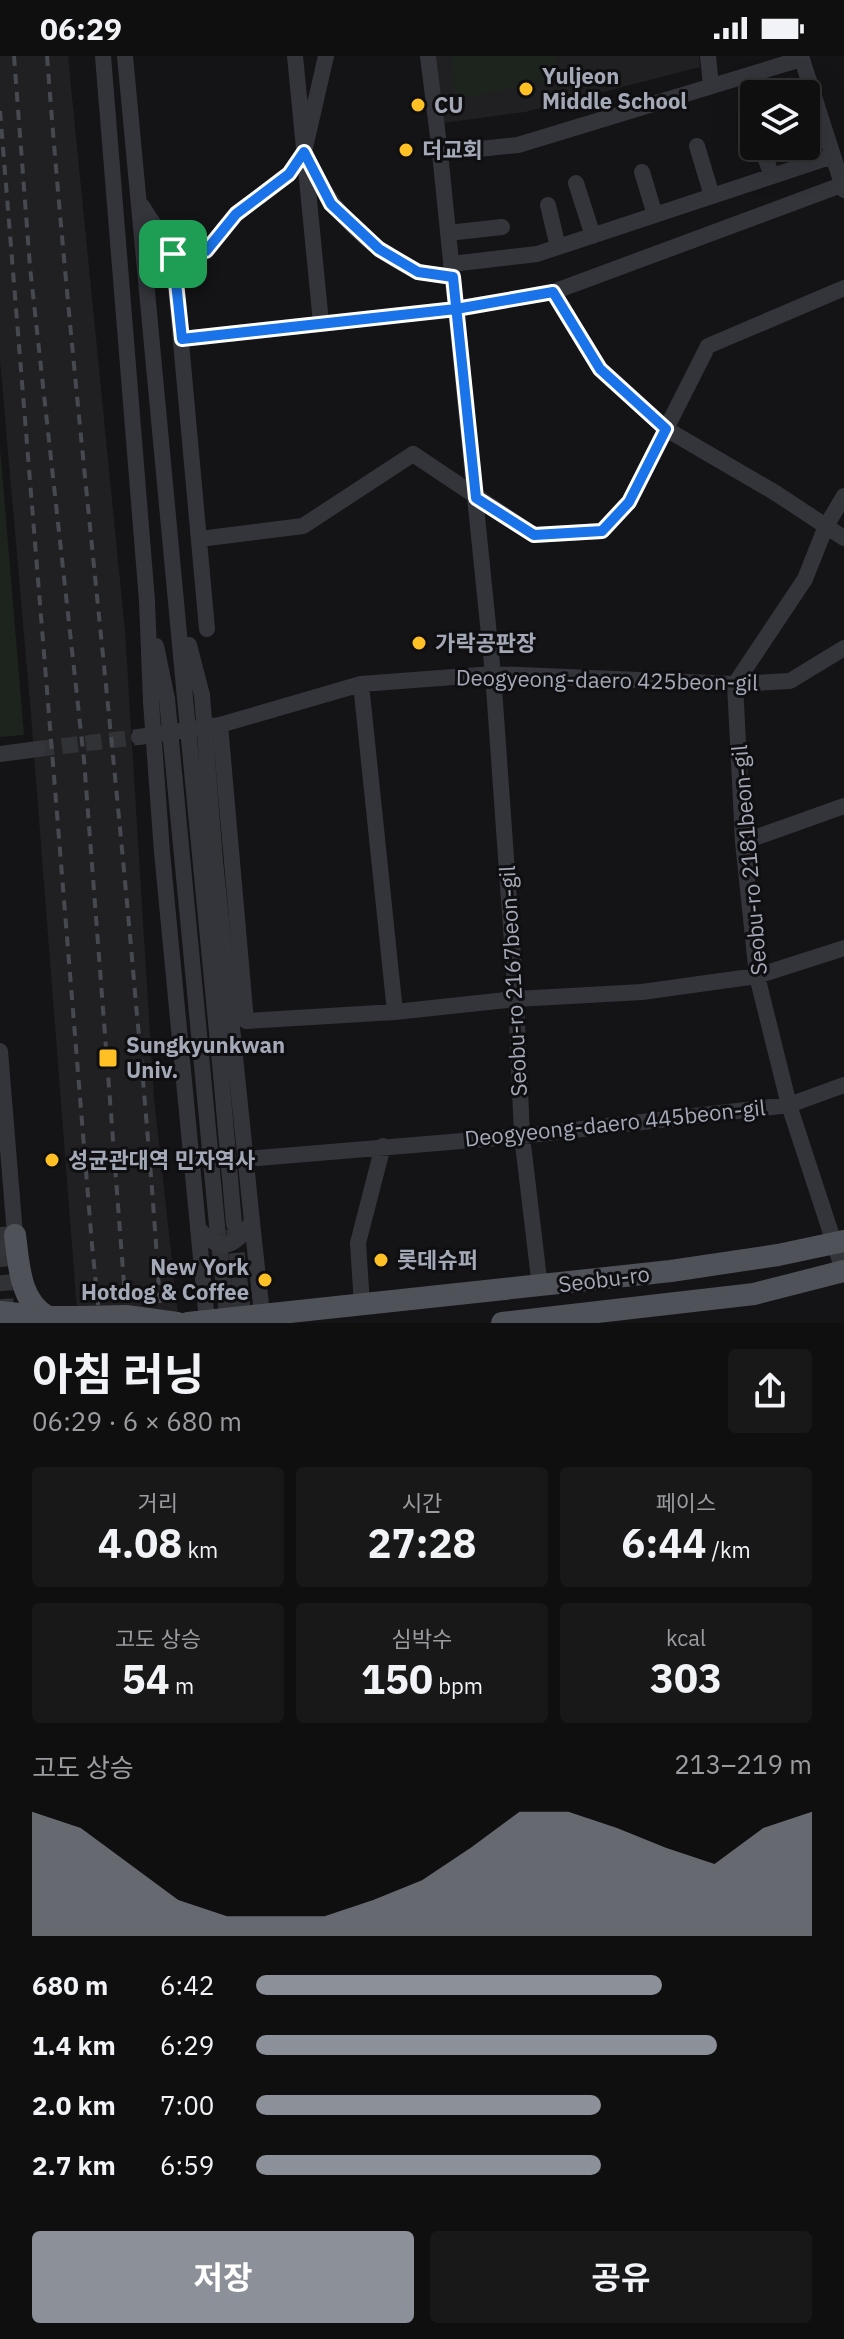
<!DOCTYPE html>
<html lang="ko">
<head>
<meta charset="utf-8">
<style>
	:root { --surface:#0f0f10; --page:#181819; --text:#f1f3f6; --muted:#9b9c9f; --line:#2f2f30; --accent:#8c9099 }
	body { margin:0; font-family:"IBM Plex Sans","Noto Sans KR",sans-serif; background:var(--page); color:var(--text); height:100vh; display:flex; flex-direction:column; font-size:30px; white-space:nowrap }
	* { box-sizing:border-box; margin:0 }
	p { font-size:26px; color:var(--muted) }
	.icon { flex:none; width:44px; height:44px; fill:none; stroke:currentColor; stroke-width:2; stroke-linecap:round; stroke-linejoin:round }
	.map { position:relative; height:1267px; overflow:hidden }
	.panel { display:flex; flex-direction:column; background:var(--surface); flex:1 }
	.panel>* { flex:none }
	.fabs { position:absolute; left:740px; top:24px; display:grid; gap:16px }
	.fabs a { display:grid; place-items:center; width:80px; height:80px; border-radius:8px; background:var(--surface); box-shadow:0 8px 32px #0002,0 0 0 2px var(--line); font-size:40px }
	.pin { position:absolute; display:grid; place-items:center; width:68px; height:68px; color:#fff; margin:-34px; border-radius:16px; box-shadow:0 4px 12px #0006 }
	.round { display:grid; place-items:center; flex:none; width:84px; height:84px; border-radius:8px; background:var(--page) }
	.headline { display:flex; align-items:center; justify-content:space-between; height:136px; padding:0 32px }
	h1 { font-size:44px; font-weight:700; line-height:60px }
	.figures { display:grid; grid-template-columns:repeat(3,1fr); gap:12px; height:136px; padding:8px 32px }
	.figures div { display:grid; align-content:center; border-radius:8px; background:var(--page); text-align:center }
	.figures b { font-size:40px; font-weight:700 }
	.figures small { font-size:22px; font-weight:400 }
	.figures p { font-size:22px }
	.chart { height:224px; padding:16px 32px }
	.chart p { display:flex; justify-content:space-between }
	.chart svg { width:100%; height:144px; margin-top:8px; fill:var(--accent); opacity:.7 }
	.button { display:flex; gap:16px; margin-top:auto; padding:16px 32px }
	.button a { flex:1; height:92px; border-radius:8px; background:var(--accent); color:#fff; font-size:32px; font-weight:700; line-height:92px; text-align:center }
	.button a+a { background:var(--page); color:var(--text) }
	ul { padding:0 32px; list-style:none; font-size:26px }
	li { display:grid; grid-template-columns:128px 96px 1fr; align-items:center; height:60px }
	li i { height:20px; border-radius:10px; background:var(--accent) }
	.status { display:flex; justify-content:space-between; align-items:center; height:56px; padding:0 40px; background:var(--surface); direction:ltr }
	.status svg { height:22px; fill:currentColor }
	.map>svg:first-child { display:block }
	.built { fill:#202023 }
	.green { fill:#1c241d }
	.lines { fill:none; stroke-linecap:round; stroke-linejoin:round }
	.minor-tunnel { stroke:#313236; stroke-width:16; stroke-dasharray:16 8; stroke-linecap:butt }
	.minor { stroke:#34353b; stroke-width:16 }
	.major { stroke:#50525a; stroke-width:22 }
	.rail { stroke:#474950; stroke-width:4; stroke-dasharray:10 8; stroke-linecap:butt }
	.minor-bridge { stroke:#34353b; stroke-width:16 }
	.major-bridge { stroke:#50525a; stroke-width:22 }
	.route-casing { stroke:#fff; stroke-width:16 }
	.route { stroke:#1a73e8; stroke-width:10 }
	.poi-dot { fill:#fec024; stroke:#0f0f11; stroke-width:3 }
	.labels { text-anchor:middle; stroke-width:6; stroke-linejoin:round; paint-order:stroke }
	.poi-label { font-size:22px; font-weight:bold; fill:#a4a9b7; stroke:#0f0f11; text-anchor:start }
	.street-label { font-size:22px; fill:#a4a9b7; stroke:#0f0f11 }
</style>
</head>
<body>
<div class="status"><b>06:29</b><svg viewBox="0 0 49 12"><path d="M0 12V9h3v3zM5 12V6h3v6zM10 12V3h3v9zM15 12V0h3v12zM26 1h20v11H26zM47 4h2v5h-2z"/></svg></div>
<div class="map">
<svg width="844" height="1267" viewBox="0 0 844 1267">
	<rect width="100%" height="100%" fill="#141416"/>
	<path class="built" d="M 0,0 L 68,0 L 125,575 L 154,1043 L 179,1267 L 78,1267 L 31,659 L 0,304 Z
		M 436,0 L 699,0 L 700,11 L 525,56 L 443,67 Z"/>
	<path class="green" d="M 451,0 L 556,0 L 558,23 L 456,44 Z
		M 0,392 L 24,679 L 0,681 Z"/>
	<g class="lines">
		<path class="minor-tunnel" d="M 38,693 L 139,681
			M 217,1169 L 228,1267
			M 0,1171 L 7,1265
			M 234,1173 L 244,1267"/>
		<path class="minor" d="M 103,0 L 147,545 L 151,646
			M 125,0 L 185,642
			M 295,0 L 321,267
			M 428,0 L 440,97 L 493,618 L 516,943 L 522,1080 L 540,1231
			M 708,0 L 711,30
			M 801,0 L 844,134
			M 697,90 L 712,140
			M 761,90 L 772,120
			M 440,97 L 518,89 L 801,3
			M 310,108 C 330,154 370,193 415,214 C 426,219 441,219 453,221
			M 642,116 L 655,159
			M 576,127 L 593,180
			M 548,149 L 558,191
			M 142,150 L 173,198 L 207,573
			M 448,177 L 502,171
			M 173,198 L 206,195 L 236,158 L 289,118 L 304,96 L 326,0
			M 451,208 L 537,198 L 833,100
			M 553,236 L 600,313 L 666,373 L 774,436 L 844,482
			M 182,283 L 456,253 L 553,236 L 844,128
			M 844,440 L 826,470 L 805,523 L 735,628 L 743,786 L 757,920 L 789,1049 L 844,1217
			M 200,483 L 303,470 L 413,398 L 534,479 L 602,475 L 629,446 L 708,290 L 844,232
			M 189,589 L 202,639
			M 156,590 L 167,643
			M 361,628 L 395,956
			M 220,669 L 246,965 L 395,956 L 516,943 L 642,936 L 757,920 L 844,892
			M 139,681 L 220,669 L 361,628 L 493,618 L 735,628 L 790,625 L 844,592
			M 0,698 L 38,693
			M 743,786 L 844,750
			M 0,995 L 15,1179 L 11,1188 L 0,1194
			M 221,1018 L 234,1168
			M 203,1020 L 217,1169
			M 258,1102 L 522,1080 L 789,1049 L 844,1029
			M 252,1166 L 263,1267
			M 198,1171 L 207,1265
			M 198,1172 C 220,1198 234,1192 252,1166
			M 362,1249 L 358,1187 L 383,1090"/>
		<path class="major" d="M 15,1179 C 19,1208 19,1245 48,1261
			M 0,1256 L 48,1261 L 82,1261
			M 188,1267 L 671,1215 L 778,1199 L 844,1185
			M 502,1267 L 754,1238 L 844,1215"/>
		<path class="rail" d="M 14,0 L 30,211 L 84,704 L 127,1267
			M 47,0 C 71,317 109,632 136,948 C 146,1055 155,1161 161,1267
			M 0,55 L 92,1189 L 100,1267"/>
		<path class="minor-bridge" d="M 202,639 L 215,805 L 252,1166
			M 185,642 L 221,1018
			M 167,643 L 203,1020
			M 151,646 L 162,796 L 198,1171"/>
		<path class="major-bridge" d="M 82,1261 L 126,1260 L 177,1267"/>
	</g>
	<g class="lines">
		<g class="route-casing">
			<path id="route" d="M 173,198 L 182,283 L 456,253 L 553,236 L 600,313 L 666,373 L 629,446 L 602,475 L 534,479 L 476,442 L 453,221 L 418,216 L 379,193 L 331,148 L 304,96 L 289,118 L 236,158 L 206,195 L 173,198"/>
		</g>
		<use href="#route" class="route"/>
	</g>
	<g class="poi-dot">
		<circle cx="526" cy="33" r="8"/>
		<circle cx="418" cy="49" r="8"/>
		<circle cx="406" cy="94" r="8"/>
		<circle cx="419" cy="587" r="8"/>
		<rect x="98" y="992" width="20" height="20" rx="4"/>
		<circle cx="52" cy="1104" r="8"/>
		<circle cx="381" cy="1204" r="8"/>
		<circle cx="265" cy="1224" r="8"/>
	</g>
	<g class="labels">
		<g class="poi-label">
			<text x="542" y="28">Yuljeon<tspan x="542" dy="25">Middle School</tspan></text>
			<text x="434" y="57">CU</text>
			<text x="422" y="102">더교회</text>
			<text x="435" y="595">가락공판장</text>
			<text x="126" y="997">Sungkyunkwan<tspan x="126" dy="25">Univ.</tspan></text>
			<text x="68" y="1112">성균관대역 민자역사</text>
			<text x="397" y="1212">롯데슈퍼</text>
			<text x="249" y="1219" text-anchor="end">New York<tspan x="249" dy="25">Hotdog &amp; Coffee</tspan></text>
		</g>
		<g class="street-label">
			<text transform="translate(607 624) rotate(1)" y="8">Deogyeong-daero 425beon-gil</text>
			<text transform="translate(749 804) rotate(-95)" y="8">Seobu-ro 2181beon-gil</text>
			<text transform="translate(513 925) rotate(-93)" y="8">Seobu-ro 2167beon-gil</text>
			<text transform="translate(615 1067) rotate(-6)" y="8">Deogyeong-daero 445beon-gil</text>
			<text transform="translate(604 1223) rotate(-7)" y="8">Seobu-ro</text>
		</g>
	</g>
</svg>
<div class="fabs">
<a><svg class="icon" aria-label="layers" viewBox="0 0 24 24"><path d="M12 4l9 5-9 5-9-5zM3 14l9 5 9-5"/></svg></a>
</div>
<div class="pin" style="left:173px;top:198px;background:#1e9e55"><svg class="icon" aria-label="arrive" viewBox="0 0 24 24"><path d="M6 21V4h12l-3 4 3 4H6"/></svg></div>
</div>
<section class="panel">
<div class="headline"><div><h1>아침 러닝</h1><p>06:29 · 6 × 680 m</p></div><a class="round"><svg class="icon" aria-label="share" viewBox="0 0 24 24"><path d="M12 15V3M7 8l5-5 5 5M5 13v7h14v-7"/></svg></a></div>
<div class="figures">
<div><p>거리</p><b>4.08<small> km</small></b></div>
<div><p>시간</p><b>27:28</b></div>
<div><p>페이스</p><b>6:44<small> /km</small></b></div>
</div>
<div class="figures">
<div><p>고도 상승</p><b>54<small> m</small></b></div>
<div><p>심박수</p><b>150<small> bpm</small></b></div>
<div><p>kcal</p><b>303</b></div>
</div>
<div class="chart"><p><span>고도 상승</span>213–219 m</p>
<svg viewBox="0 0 160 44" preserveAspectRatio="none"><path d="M0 44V6L10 11L20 22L30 33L40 38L50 38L60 38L70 33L80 27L90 17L100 6L110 6L120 11L130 17L140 22L150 11L160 6V44z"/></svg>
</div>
<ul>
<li><b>680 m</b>6:42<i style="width:73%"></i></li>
<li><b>1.4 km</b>6:29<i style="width:83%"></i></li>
<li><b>2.0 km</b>7:00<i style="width:62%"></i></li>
<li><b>2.7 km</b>6:59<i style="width:62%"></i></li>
</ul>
<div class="button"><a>저장</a><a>공유</a></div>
</section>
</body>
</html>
